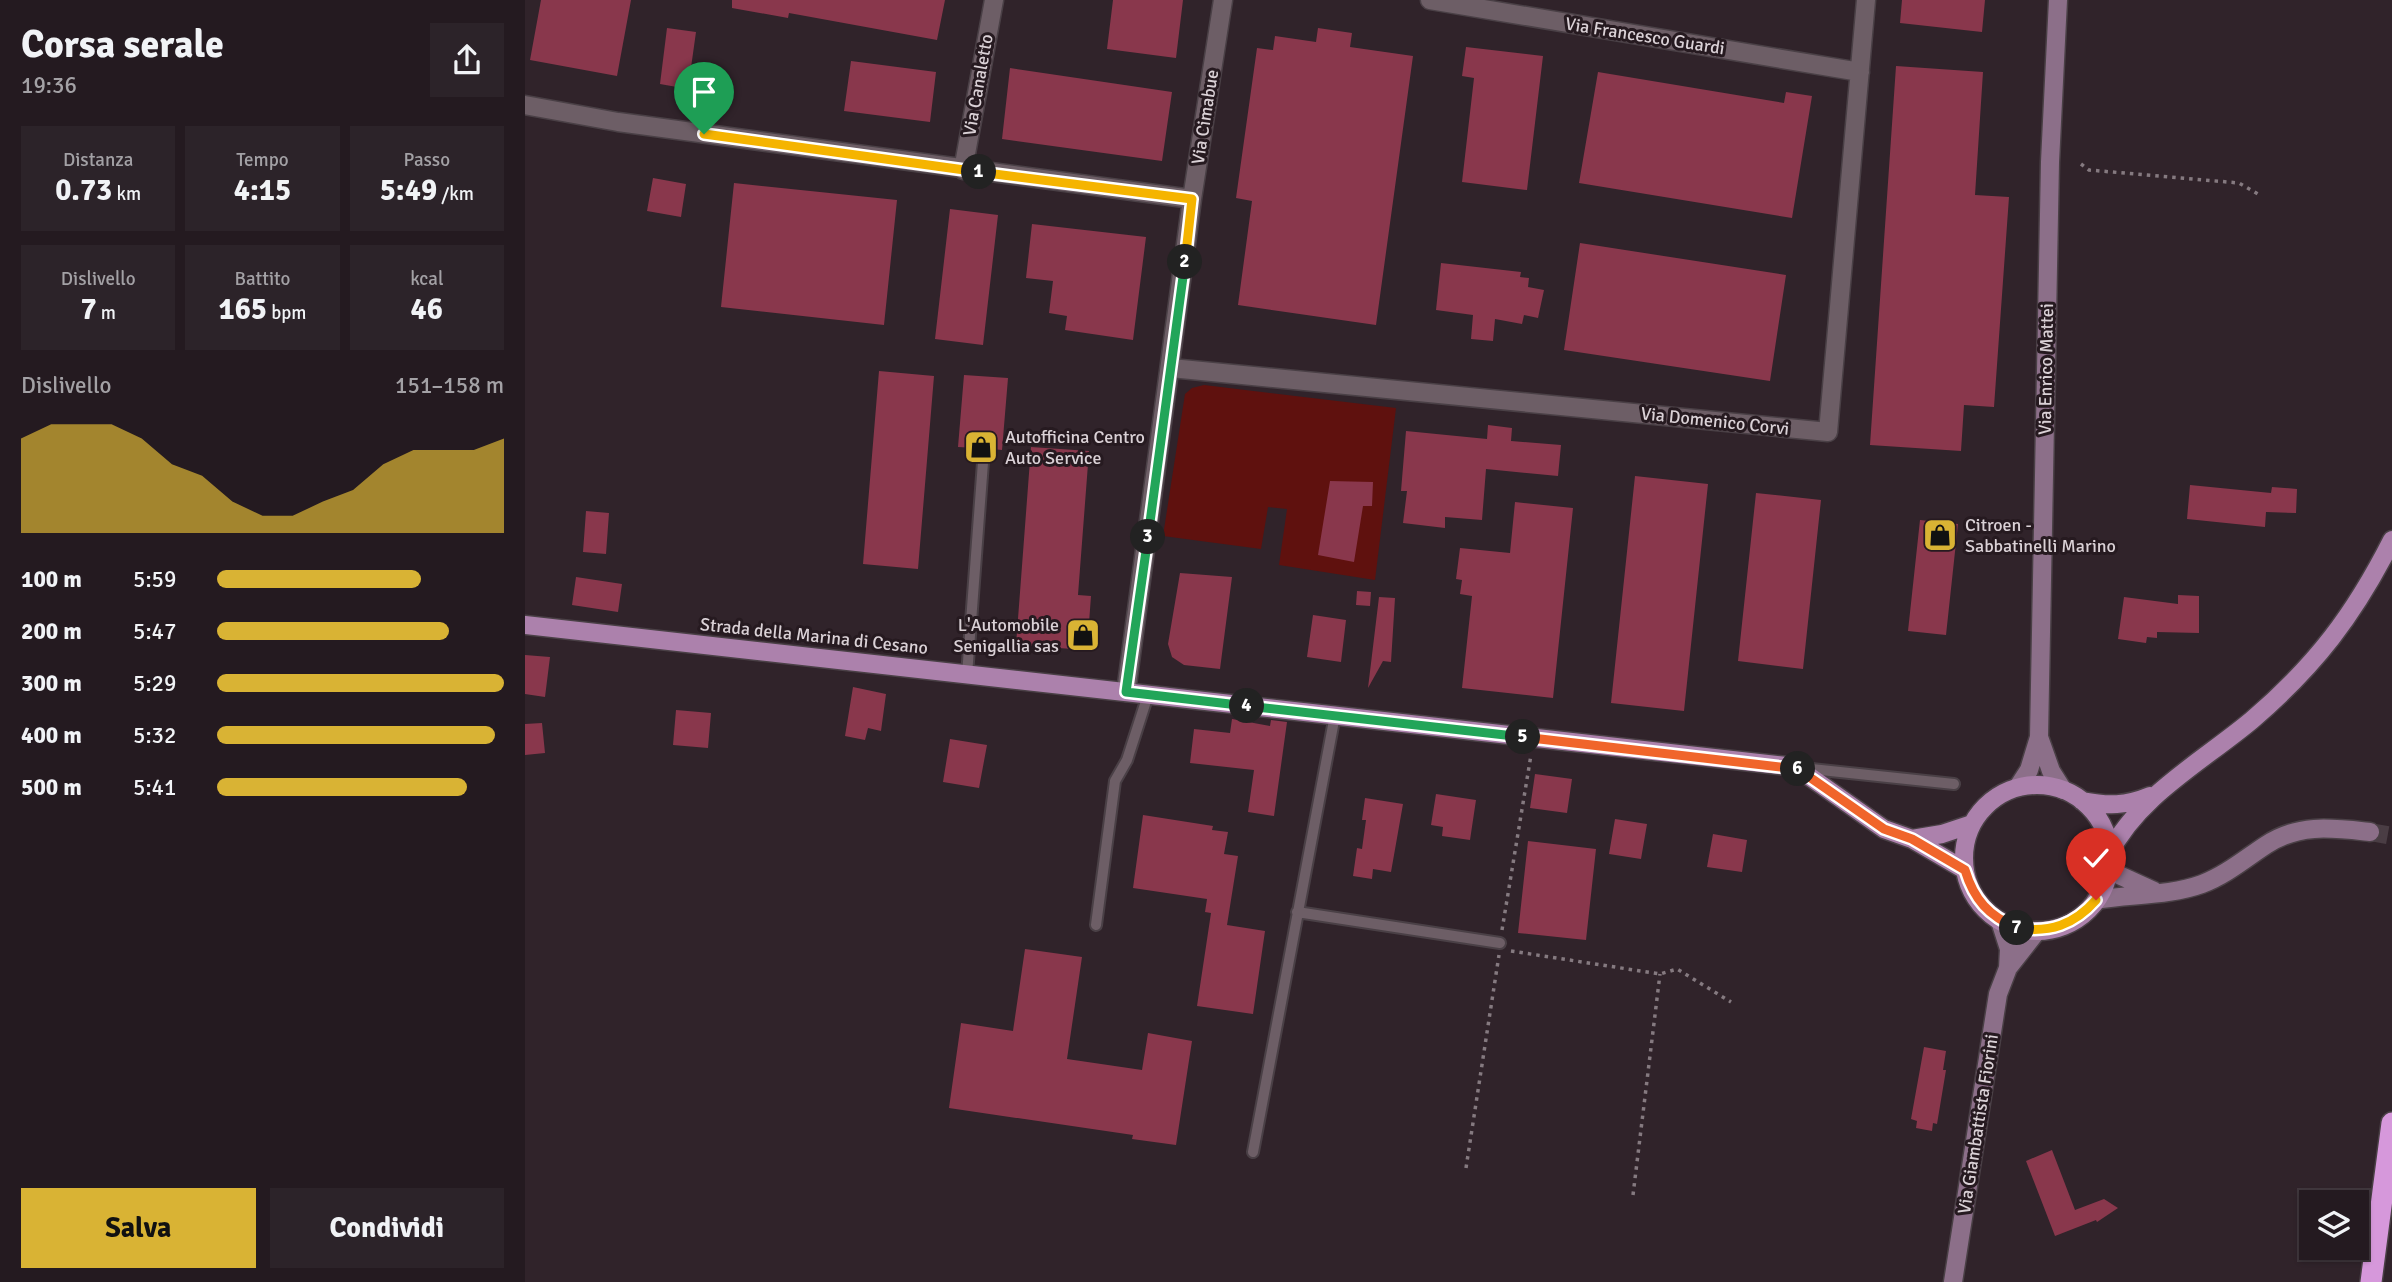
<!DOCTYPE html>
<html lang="it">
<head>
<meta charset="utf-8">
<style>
	:root { --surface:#241a20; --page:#2c2329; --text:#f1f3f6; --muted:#a3a1a5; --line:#41383e; --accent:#d9b334 }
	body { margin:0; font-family:Signika,sans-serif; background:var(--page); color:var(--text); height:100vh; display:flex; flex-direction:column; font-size:26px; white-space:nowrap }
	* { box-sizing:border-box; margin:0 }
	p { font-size:23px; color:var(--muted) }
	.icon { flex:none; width:38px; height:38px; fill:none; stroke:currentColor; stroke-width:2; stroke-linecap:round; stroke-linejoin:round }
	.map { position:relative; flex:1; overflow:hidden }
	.side { display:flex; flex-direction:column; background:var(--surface); width:525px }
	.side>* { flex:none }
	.buttons { position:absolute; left:1774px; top:1190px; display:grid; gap:14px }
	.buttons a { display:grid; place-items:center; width:70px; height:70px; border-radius:0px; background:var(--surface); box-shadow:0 2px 5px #0004,0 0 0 2px var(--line); font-size:35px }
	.pin { position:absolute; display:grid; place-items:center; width:60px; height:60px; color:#fff; margin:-72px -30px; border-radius:50% 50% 50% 0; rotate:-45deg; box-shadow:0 0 7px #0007 }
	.pin .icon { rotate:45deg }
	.km { position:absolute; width:35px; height:35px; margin:-18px; border-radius:50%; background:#222; color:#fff; font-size:19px; line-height:35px; text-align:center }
	.round { display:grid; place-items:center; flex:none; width:74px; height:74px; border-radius:0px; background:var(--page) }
	.headline { display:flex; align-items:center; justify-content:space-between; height:119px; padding:0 21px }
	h1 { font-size:38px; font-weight:800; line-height:52px }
	.figures { display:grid; grid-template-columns:repeat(3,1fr); gap:10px; height:119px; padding:7px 21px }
	.figures div { display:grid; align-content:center; border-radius:0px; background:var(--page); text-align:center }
	.figures b { font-size:30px; font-weight:800 }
	.figures small { font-size:19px; font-weight:400 }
	.figures p { font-size:19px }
	.chart { height:196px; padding:14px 21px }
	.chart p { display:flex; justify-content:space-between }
	.chart svg { width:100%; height:126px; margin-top:7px; fill:var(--accent); opacity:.7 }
	.button { display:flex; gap:14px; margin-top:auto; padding:14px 21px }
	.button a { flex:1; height:80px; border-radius:0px; background:var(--accent); color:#111; font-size:28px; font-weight:800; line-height:80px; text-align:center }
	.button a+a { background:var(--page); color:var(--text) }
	ul { padding:0 21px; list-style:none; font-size:23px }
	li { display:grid; grid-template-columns:112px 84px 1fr; align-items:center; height:52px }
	li i { height:18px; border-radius:9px; background:var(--accent) }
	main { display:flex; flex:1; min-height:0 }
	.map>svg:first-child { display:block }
	.green { fill:#5f110e }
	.building { fill:#89374c }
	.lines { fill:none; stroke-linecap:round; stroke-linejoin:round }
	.secondary-tunnel { stroke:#4a3d44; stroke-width:18; stroke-dasharray:18 9; stroke-linecap:butt }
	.lane-casing { stroke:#4a4046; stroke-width:14 }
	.street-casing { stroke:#4a4046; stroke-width:21 }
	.secondary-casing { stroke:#4a4046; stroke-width:21 }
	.primary-casing { stroke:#4a4046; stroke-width:21 }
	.highway-casing { stroke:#4a4046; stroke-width:24 }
	.path { stroke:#857a80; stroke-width:3.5; stroke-dasharray:3.5 5; stroke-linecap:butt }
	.lane { stroke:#6d5e66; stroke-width:10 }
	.street { stroke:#6d5e66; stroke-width:18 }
	.secondary { stroke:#8c6f89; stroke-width:18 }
	.primary { stroke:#ac81ac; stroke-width:18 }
	.highway { stroke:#d698db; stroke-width:21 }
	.split-1-casing { stroke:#fff; stroke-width:14 }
	.split-2-casing { stroke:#fff; stroke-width:14 }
	.split-3-casing { stroke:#fff; stroke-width:14 }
	.split-4-casing { stroke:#fff; stroke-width:14 }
	.split-5-casing { stroke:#fff; stroke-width:14 }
	.split-6-casing { stroke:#fff; stroke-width:14 }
	.split-7-casing { stroke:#fff; stroke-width:14 }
	.split-8-casing { stroke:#fff; stroke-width:14 }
	.split-1 { stroke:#f5b400; stroke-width:9 }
	.split-2 { stroke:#f5b400; stroke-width:9 }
	.split-3 { stroke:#22a559; stroke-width:9 }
	.split-4 { stroke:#22a559; stroke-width:9 }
	.split-5 { stroke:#22a559; stroke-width:9 }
	.split-6 { stroke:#f0652b; stroke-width:9 }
	.split-7 { stroke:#f0652b; stroke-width:9 }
	.split-8 { stroke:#f5b400; stroke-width:9 }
	.labels { text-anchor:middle; stroke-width:6; stroke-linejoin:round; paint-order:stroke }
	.street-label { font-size:18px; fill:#dad1d6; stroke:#261a20 }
	.poi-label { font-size:18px; fill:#dad1d6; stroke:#261a20; text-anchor:start }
</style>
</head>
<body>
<main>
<section class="side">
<div class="headline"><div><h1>Corsa serale</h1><p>19:36</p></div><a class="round"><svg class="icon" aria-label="share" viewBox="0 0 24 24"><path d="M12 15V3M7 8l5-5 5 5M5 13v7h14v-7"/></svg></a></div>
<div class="figures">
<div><p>Distanza</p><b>0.73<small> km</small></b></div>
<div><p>Tempo</p><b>4:15</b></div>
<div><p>Passo</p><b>5:49<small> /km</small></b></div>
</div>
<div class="figures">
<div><p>Dislivello</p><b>7<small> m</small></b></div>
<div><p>Battito</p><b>165<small> bpm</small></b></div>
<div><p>kcal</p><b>46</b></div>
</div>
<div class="chart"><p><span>Dislivello</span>151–158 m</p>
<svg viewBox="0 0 160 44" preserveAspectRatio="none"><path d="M0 44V11L10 6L20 6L30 6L40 11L50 20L60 24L70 33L80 38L90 38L100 33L110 29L120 20L130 15L140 15L150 15L160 11V44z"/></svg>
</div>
<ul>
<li><b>100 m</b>5:59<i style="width:71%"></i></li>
<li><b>200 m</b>5:47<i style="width:81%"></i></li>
<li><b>300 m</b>5:29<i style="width:100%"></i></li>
<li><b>400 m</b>5:32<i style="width:97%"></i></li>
<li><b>500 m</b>5:41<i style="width:87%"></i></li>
</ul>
<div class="button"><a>Salva</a><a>Condividi</a></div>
</section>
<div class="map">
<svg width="1867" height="1282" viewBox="0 0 1867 1282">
	<rect width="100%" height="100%" fill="#30232a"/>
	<path class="green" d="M 679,385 L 871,408 L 850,580 L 754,565 L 762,509 L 743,507 L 736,549 L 638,536 L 660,394 L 667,388 Z"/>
	<path class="building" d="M 16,0 L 106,0 L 92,76 L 5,60 Z
		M 207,0 L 420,0 L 412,40 L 264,13 L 263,18 L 207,8 Z
		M 588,0 L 658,0 L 651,58 L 582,49 Z
		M 1377,0 L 1460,0 L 1457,32 L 1375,23 Z
		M 142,28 L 171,32 L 163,89 L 135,84 Z
		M 793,28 L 827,33 L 825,47 L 888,56 L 851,325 L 713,305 L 727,201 L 711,198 L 732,48 L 748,50 L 750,36 L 791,42 Z
		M 941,47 L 1018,56 L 1002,190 L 937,182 L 949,78 L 937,76 Z
		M 326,61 L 411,72 L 405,122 L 319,111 Z
		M 1371,66 L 1458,72 L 1450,195 L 1484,197 L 1469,407 L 1439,405 L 1436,451 L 1345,445 Z
		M 485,68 L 647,92 L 637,161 L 477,139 Z
		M 1073,72 L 1259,103 L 1261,92 L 1287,96 L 1267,218 L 1054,183 Z
		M 128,178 L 161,184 L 156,217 L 122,211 Z
		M 209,183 L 372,200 L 359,325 L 196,307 Z
		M 425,209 L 473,215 L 458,345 L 410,339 Z
		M 507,224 L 621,237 L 608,340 L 540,330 L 542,316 L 524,313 L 528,281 L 501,278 Z
		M 1055,243 L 1261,275 L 1245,381 L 1039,350 Z
		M 916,263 L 996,272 L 995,277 L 1004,278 L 1003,287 L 1019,290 L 1013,318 L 999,315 L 997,324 L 970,319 L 968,341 L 946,339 L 948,315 L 911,310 Z
		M 354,371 L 409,376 L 393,569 L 338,564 Z
		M 439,375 L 483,378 L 477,450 L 467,449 L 466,445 L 460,441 L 455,442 L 451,448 L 433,447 Z
		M 963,425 L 987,428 L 986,441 L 1036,445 L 1033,476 L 961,469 L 957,520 L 920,517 L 920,528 L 878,523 L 882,491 L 876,491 L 881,431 L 962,439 Z
		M 506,447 L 564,451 L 553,595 L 566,596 L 562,650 L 491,645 Z
		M 1110,476 L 1183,484 L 1159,711 L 1086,703 Z
		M 805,481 L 848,482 L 847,506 L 838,506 L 829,562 L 793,555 Z
		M 1665,485 L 1746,493 L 1747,487 L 1772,489 L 1771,513 L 1741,512 L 1740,527 L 1662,519 Z
		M 1231,493 L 1296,500 L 1278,669 L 1213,661 Z
		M 990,502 L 1048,508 L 1028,698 L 937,688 L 947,596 L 935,594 L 937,580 L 931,579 L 935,548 L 985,553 Z
		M 61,511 L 84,513 L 81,554 L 58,552 Z
		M 1395,520 L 1433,524 L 1421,635 L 1383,631 Z
		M 655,573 L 707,577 L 695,669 L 659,665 L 647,657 L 643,644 Z
		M 51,577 L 97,584 L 93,612 L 47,605 Z
		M 832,591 L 846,592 L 845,606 L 831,605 Z
		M 1653,595 L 1674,596 L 1674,633 L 1632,632 L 1632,638 L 1622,637 L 1621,643 L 1593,639 L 1599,597 L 1653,604 Z
		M 854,597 L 870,598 L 866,662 L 858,661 L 843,688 Z
		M 788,615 L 821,620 L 816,662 L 782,657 Z
		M 0,655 L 25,657 L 20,697 L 0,694 Z
		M 328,687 L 361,694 L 356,731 L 343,728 L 340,740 L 320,736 Z
		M 151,710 L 186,713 L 183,748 L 148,745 Z
		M 707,719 L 745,726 L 746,720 L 762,722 L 749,816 L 723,812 L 729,770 L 665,763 L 669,729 L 705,733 Z
		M 17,723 L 20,753 L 0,755 L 0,724 Z
		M 425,739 L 462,745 L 454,788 L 418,782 Z
		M 1010,774 L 1047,779 L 1042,813 L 1005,808 Z
		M 911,794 L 951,800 L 945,840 L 917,836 L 918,827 L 906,825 Z
		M 840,798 L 878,804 L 866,872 L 848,869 L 847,879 L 828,876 L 832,848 L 837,849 L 841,820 L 837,820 Z
		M 618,815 L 688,826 L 687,830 L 703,832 L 699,854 L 713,856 L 702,925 L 740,931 L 728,1014 L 672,1006 L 686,913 L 680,912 L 682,899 L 608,888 Z
		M 1090,819 L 1122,824 L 1116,859 L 1084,854 Z
		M 1188,834 L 1222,840 L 1217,872 L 1182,867 Z
		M 1003,841 L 1071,849 L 1061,940 L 993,933 Z
		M 500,949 L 557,957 L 542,1059 L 617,1070 L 623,1033 L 667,1041 L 651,1145 L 607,1139 L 608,1135 L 424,1108 L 436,1023 L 488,1031 Z
		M 1399,1047 L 1421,1051 L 1418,1070 L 1421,1070 L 1412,1124 L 1408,1123 L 1407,1131 L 1391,1128 L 1392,1121 L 1386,1119 Z
		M 1527,1150 L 1550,1210 L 1579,1199 L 1593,1208 L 1572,1222 L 1571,1220 L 1530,1236 L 1501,1161 Z"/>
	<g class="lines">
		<path class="secondary-tunnel" d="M 1845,832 L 1867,836"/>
		<g class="lane-casing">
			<path id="lane" d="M 442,675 L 459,449
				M 1277,768 L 1429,784
				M 772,912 L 975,943
				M 571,925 L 590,781 L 602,760 L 623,695
				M 728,1152 L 810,715"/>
		</g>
		<g class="street-casing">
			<path id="street" d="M 905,0 L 1335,72
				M 0,105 L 93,122 L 667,199
				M 438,170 L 469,0
				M 646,368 L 1303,432 L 1341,0
				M 601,692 L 667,199 L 698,0"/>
		</g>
		<g class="secondary-casing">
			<path id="secondary" d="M 1514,737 L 1526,771 L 1538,790
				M 1493,787 L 1504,770 L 1514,737 L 1525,162 L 1533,0
				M 1583,870 L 1629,891
				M 1571,900 C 1606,894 1644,896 1677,884 C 1701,875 1721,858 1741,845 C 1774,823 1808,828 1845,832
				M 1475,921 L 1484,949 L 1483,968
				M 1428,1282 L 1473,994 L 1483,968 L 1512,931"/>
		</g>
		<g class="primary-casing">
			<path id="primary" d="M 0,625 L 1271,767 L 1359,829 L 1387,839 L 1440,870
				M1439 858a73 73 0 1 1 146 0a73 73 0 1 1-146 0Z
				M 1557,801 C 1583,806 1601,806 1625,796
				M 1387,839 L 1417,834 L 1447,824
				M 1584,854 C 1613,796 1678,761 1727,720 C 1791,665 1829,615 1867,540"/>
		</g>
		<g class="highway-casing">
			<path id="highway" d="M 1846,1282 L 1867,1123"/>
		</g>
		<path class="path" d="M 1556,164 L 1564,170 L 1714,183 L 1733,194
			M 977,930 L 1006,755
			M 986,951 L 1135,974 L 1152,969 L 1206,1002
			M 941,1168 L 974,955
			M 1108,1195 L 1135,974"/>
		<use href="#lane" class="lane"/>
		<use href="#street" class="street"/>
		<use href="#secondary" class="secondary"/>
		<use href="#primary" class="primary"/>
		<use href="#highway" class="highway"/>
	</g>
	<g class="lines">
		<g class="split-1-casing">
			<path id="split-1" d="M 179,134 L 454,172"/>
		</g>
		<g class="split-2-casing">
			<path id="split-2" d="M 454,172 L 667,199 L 660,262"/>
		</g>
		<g class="split-3-casing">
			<path id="split-3" d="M 623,537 L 660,262"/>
		</g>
		<g class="split-4-casing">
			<path id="split-4" d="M 623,537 L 601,692 L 722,706"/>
		</g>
		<g class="split-5-casing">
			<path id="split-5" d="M 722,706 L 998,737"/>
		</g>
		<g class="split-6-casing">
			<path id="split-6" d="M 998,737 L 1273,769"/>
		</g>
		<g class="split-7-casing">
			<path id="split-7" d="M 1273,769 L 1359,829 L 1387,839 L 1440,870 C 1449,900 1464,916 1492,928"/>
		</g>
		<g class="split-8-casing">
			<path id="split-8" d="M 1492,928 C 1525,933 1549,925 1571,900"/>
		</g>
		<use href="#split-1" class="split-1"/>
		<use href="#split-2" class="split-2"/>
		<use href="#split-3" class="split-3"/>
		<use href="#split-4" class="split-4"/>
		<use href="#split-5" class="split-5"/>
		<use href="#split-6" class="split-6"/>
		<use href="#split-7" class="split-7"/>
		<use href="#split-8" class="split-8"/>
	</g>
	<defs>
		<g id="shop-square" transform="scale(1.75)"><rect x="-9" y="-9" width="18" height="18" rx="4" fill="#d9b334" stroke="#261a20"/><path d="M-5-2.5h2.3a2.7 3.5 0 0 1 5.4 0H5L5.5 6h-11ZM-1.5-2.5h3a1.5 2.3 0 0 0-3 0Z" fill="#111"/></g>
	</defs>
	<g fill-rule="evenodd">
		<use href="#shop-square" x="456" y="447"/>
		<use href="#shop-square" x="1415" y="535"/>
		<use href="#shop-square" x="558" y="635"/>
	</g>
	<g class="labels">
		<g class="street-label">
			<text transform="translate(1120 36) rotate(9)" y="6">Via Francesco Guardi</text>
			<text transform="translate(453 85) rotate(-80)" y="6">Via Canaletto</text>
			<text transform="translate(680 117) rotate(-81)" y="6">Via Cimabue</text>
			<text transform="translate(1521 369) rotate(-89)" y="6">Via Enrico Mattei</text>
			<text transform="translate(1190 421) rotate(6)" y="6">Via Domenico Corvi</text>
			<text transform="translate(289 636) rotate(6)" y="6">Strada della Marina di Cesano</text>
			<text transform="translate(1453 1124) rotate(-81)" y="6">Via Giambattista Fiorini</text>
		</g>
		<g class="poi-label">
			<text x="480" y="443">Autofficina Centro<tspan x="480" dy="21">Auto Service</tspan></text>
			<text x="1440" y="531">Citroen -<tspan x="1440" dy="21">Sabbatinelli Marino</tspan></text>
			<text x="534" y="631" text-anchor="end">L'Automobile<tspan x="534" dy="21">Senigallia sas</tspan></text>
		</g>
	</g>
</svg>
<div class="buttons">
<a><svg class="icon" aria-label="layers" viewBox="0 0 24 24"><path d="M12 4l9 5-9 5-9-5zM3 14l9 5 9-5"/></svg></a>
</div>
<div class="pin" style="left:179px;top:134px;background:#1e9e55"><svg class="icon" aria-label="arrive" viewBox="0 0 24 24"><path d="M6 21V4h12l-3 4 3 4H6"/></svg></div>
<div class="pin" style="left:1571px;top:900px;background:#d93025"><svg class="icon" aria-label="check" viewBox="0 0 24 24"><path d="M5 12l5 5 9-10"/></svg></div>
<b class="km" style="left:454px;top:172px">1</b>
<b class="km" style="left:660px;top:262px">2</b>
<b class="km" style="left:623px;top:537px">3</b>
<b class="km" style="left:722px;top:706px">4</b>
<b class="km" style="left:998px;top:737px">5</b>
<b class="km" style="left:1273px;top:769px">6</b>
<b class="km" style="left:1492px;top:928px">7</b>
</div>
</main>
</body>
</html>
